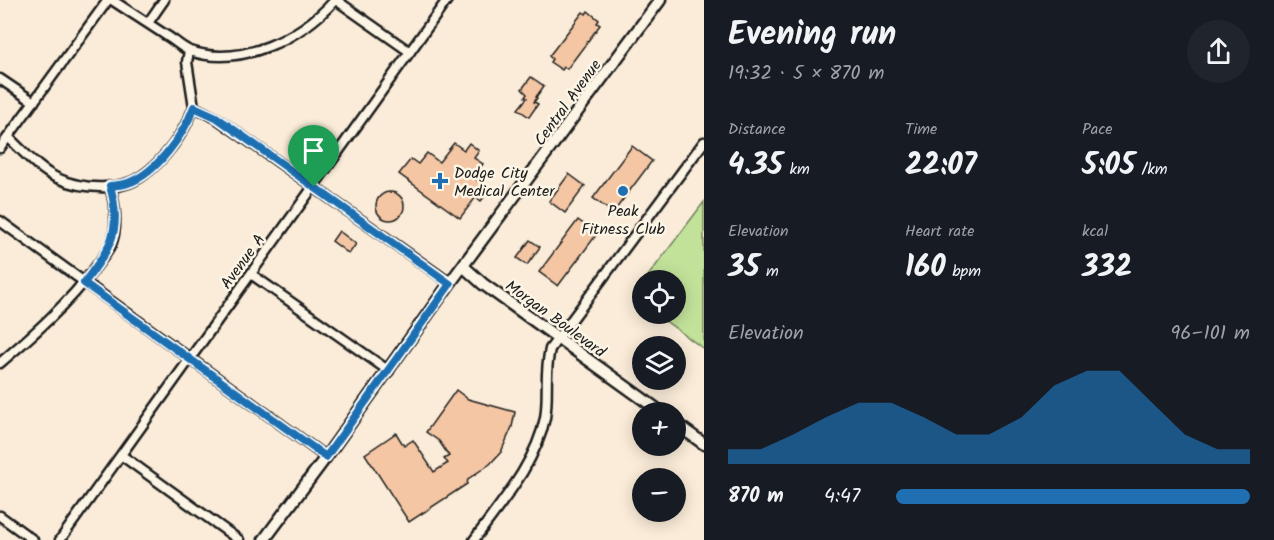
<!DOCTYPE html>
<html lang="en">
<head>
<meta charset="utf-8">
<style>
	:root { --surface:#171b24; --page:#20242c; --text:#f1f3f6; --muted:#9ea1a6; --accent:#1f6fb2 }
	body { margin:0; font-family:Kalam,sans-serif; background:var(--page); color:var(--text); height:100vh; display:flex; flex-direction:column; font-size:22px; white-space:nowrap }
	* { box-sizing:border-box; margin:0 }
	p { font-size:20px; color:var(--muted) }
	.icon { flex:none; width:33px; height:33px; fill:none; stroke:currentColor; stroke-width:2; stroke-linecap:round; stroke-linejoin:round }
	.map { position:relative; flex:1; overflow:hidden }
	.side { display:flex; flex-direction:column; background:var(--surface); width:570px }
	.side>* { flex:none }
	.fabs { position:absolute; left:632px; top:270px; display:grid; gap:12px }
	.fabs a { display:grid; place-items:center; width:54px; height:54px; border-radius:50%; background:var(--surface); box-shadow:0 3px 15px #0003; font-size:30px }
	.pin { position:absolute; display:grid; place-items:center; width:51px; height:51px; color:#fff; margin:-62px -26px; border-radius:50% 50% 50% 0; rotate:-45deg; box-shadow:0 0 6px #0007 }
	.pin .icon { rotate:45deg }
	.round { display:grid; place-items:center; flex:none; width:63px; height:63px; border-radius:32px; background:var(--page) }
	.summary { display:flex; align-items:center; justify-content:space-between; height:102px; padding:0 24px }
	h1 { font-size:33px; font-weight:600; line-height:45px }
	.metrics { display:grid; grid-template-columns:repeat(3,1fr); gap:9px; height:102px; padding:6px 24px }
	.metrics div { display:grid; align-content:center }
	.metrics b { font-size:30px; font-weight:600 }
	.metrics small { font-size:16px; font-weight:400 }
	.metrics p { font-size:16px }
	.chart { height:168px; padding:12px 24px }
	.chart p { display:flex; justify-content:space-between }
	.chart svg { width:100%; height:108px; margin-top:6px; fill:var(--accent); opacity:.7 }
	ul { padding:0 24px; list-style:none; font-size:20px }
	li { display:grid; grid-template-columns:96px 72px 1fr; align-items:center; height:45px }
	li i { height:15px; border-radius:8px; background:var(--accent) }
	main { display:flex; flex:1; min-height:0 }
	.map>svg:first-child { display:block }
	.pitch { fill:#c2e29a; stroke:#6f7f5b; stroke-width:1.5 }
	.building { fill:#f4c6a4; stroke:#1c1c1c; stroke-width:1.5 }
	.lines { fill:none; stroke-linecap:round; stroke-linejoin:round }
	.minor-casing { stroke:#1c1c1c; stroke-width:13 }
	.tertiary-casing { stroke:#1c1c1c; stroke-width:15 }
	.minor { stroke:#fcf5e5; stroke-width:8 }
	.tertiary { stroke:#fcf5e5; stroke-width:10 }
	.route-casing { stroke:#fff; stroke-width:12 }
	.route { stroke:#1f6fb2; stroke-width:8 }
	.poi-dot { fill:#1f6fb2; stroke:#fcf5e5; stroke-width:2 }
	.labels { text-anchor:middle; stroke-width:5; stroke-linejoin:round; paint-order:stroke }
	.street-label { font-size:16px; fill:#1c1c1c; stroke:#fcf5e5 }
	.poi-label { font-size:16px; fill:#1c1c1c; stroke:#fcf5e5; text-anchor:start }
</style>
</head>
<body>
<main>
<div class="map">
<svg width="704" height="540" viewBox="0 0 704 540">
	<rect width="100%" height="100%" fill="#faecd8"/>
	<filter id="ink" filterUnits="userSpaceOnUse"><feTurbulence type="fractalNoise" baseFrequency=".0167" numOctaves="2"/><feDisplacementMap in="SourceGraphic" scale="12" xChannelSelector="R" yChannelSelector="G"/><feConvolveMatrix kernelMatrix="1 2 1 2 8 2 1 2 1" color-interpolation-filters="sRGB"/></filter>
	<g filter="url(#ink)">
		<path class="pitch" d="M 704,202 L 704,349 L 656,314 L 675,314 L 675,280 L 645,280 Z"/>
		<path class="building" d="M 588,11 L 599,20 L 597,23 L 600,25 L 567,69 L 564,67 L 562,70 L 550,62 L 552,59 L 549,56 L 583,12 L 586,14 Z
			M 531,77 L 544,86 L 536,97 L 537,98 L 534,102 L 538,104 L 529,117 L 518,109 L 527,98 L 525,97 L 527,94 L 522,89 Z
			M 454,143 L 464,150 L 469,143 L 479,151 L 474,158 L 483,164 L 473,177 L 490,190 L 481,201 L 476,197 L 460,218 L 399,174 L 411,159 L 418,164 L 427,153 L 439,162 Z
			M 632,146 L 652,161 L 613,213 L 593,198 Z
			M 569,174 L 585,186 L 565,213 L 549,201 Z
			M376 206a14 14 0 1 1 28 0a14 14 0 1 1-28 0Z
			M 578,220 L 597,234 L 558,286 L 539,272 Z
			M 339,231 L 356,244 L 349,254 L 332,241 Z
			M 530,240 L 540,247 L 527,265 L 517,258 Z
			M 456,390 L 468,399 L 515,412 L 512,427 L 501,452 L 490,464 L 468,479 L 467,484 L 409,522 L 365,454 L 396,433 L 404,446 L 413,440 L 434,472 L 448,463 L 444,459 L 449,456 L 439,441 L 426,432 Z"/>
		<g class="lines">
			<g class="minor-casing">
				<path id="minor" d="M 112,0 C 130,12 149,24 167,36 C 174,40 182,48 190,51 C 241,68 301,38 335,0
					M 336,0 L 410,52
					M 148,23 L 164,0
					M 189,51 L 187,62 L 194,107
					M 0,79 L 34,102
					M 194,107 L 216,118 L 450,283
					M 8,137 C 23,151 38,169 57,178 C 81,189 120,192 142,176 C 165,160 184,133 194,107
					M 0,148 L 108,0
					M 0,221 L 326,457
					M 251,274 L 389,371
					M 0,363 C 34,334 68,304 95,268 C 100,261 107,253 111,245 C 118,227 115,204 110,186
					M 121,455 L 239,540
					M 0,516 L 33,540
					M 60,540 L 447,0
					M 474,540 C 501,503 536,463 545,418 C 549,395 544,373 550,349 L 704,142"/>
			</g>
			<g class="tertiary-casing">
				<path id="tertiary" d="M 463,266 L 483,284 L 661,412
					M 675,423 L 704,444
					M 264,540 L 326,457 L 450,283 L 660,0"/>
			</g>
			<use href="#minor" class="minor"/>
			<use href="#tertiary" class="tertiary"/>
		</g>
	</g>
	<g class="lines" filter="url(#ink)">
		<g class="route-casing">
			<path id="route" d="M 194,107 L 216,117 L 450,284 L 326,457 L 84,283 C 110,248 123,231 110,186 C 116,185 123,185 128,183 C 157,173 184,134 194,107 Z"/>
		</g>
		<use href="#route" class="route"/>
	</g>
	<g class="poi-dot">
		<path d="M437 172h6v6h6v6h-6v6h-6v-6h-6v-6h6z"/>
		<circle cx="623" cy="191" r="6"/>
	</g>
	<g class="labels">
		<g class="street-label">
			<text transform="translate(567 102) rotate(-54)" y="6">Central Avenue</text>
			<text transform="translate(242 261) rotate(-54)" y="6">Avenue A</text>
			<text transform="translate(556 318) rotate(36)" y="6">Morgan Boulevard</text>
		</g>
		<g class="poi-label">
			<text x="454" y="178">Dodge City<tspan x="454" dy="18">Medical Center</tspan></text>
			<text x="623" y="216" text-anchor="middle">Peak<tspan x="623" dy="18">Fitness Club</tspan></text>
		</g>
	</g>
</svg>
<div class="fabs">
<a><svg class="icon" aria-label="locate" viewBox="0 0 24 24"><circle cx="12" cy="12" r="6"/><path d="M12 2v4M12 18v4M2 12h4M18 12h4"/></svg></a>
<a><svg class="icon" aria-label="layers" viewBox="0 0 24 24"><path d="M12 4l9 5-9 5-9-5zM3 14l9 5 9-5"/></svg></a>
<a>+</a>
<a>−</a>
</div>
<div class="pin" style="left:314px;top:187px;background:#1e9e55"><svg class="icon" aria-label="arrive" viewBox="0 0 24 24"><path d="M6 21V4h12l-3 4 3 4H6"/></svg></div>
</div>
<section class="side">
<div class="summary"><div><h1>Evening run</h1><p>19:32 · 5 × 870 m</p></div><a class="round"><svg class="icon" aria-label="share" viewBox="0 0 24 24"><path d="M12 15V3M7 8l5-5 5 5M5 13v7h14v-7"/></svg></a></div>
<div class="metrics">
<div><p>Distance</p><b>4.35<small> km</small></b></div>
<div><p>Time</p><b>22:07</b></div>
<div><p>Pace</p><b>5:05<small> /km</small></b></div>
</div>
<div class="metrics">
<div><p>Elevation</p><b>35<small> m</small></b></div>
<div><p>Heart rate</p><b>160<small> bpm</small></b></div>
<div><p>kcal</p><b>332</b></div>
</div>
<div class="chart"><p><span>Elevation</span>96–101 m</p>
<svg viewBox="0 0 160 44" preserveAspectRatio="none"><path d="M0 44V38L10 38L20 32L30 25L40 19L50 19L60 25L70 32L80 32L90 25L100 12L110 6L120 6L130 19L140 32L150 38L160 38V44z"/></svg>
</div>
<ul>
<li><b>870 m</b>4:47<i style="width:100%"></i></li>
</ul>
</section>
</main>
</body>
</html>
